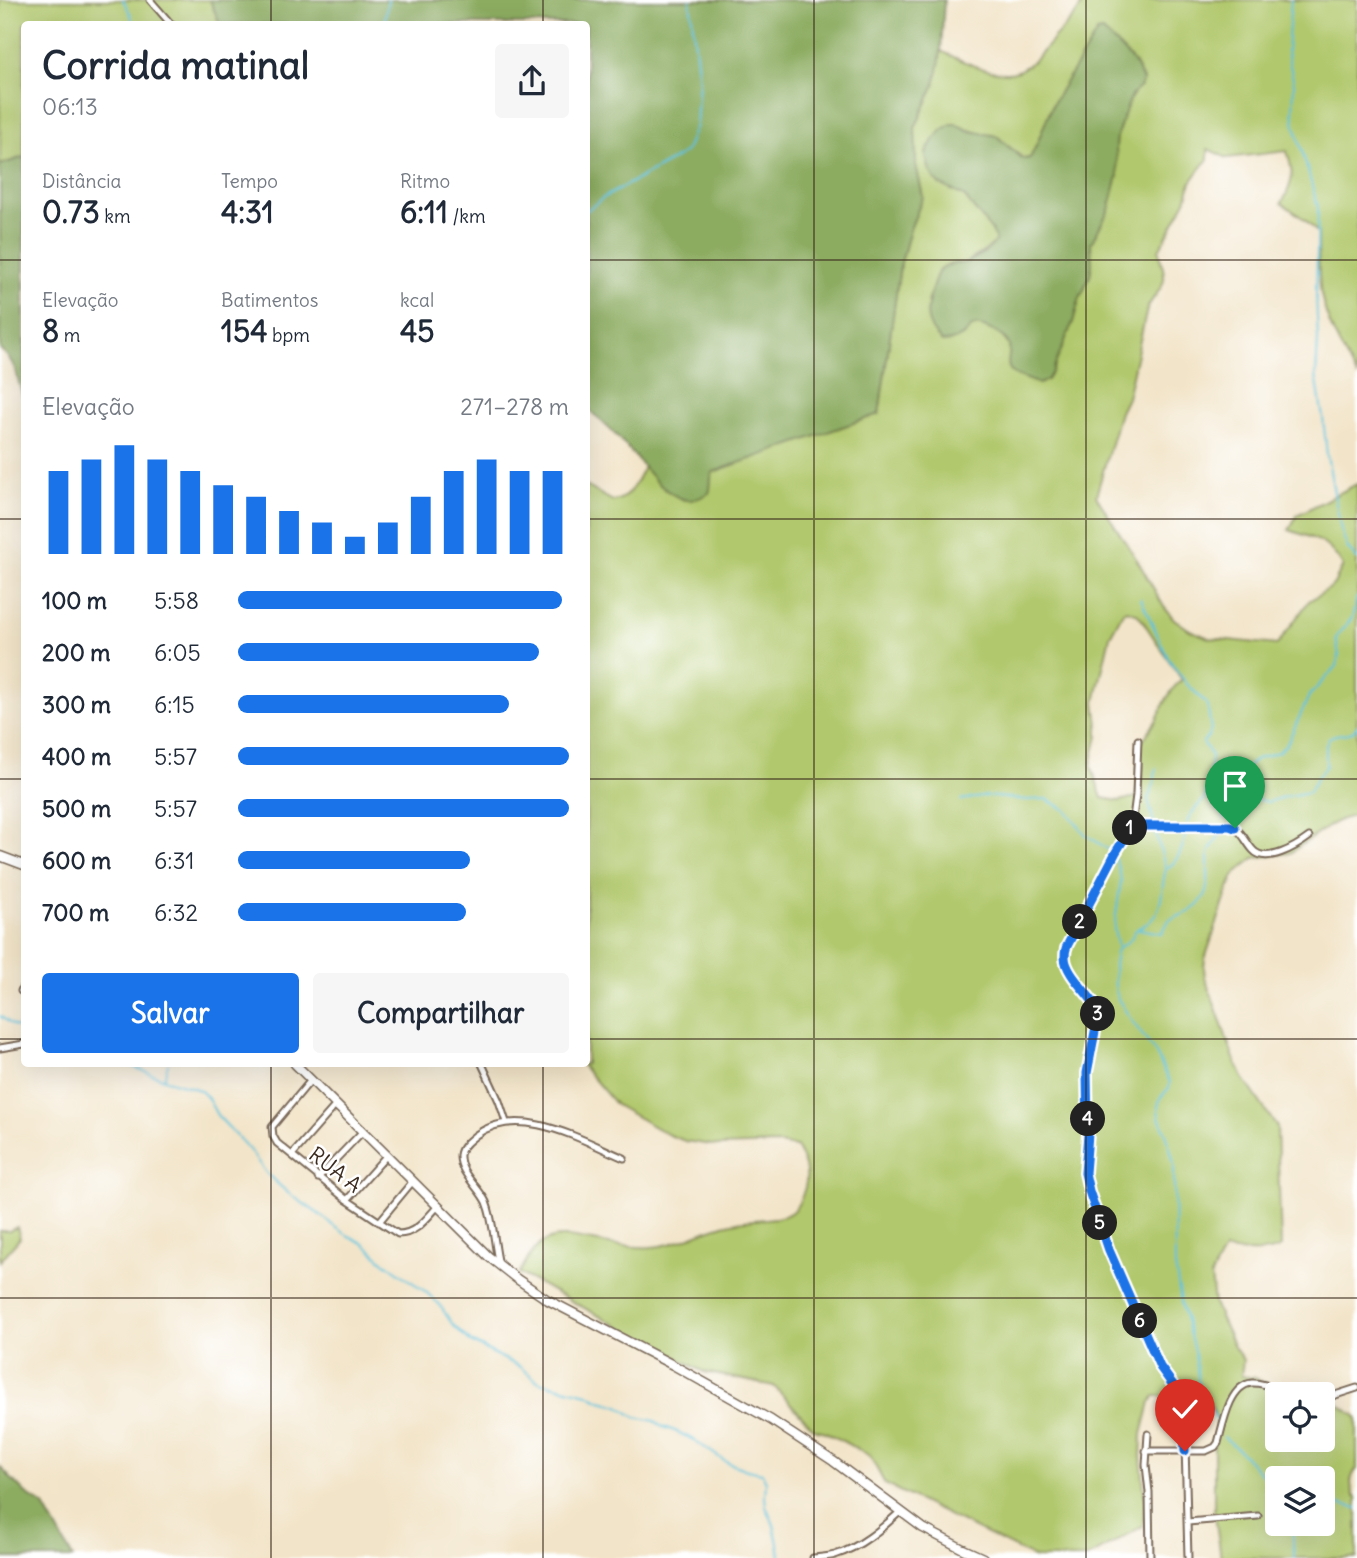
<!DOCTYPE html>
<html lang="pt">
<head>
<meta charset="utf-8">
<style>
	:root { --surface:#fff; --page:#f6f6f7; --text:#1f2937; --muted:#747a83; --accent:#1a73e8 }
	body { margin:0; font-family:Delius,sans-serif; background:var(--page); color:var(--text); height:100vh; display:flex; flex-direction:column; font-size:26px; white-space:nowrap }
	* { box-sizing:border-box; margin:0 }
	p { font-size:23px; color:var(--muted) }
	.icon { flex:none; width:38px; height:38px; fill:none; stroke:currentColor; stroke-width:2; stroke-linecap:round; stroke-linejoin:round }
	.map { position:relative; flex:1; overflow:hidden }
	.drawer { position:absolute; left:21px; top:21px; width:569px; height:1046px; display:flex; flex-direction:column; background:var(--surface); border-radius:7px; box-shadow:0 7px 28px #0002 }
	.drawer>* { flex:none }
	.controls { position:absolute; left:1265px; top:1382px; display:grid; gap:14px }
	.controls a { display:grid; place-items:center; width:70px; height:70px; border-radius:7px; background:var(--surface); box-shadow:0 7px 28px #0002; font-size:35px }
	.pin { position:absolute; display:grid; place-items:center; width:60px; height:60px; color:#fff; margin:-72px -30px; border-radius:50% 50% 50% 0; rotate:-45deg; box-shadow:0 0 7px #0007 }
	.pin .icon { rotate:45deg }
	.km { position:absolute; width:35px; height:35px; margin:-18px; border-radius:50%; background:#222; color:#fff; font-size:19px; line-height:35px; text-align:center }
	.round { display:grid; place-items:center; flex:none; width:74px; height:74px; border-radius:7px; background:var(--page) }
	.head { display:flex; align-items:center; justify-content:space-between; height:119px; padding:0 21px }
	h1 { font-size:38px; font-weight:700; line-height:52px }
	.stats { display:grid; grid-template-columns:repeat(3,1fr); gap:10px; height:119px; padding:7px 21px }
	.stats div { display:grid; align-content:center }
	.stats b { font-size:30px; font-weight:700 }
	.stats small { font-size:19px; font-weight:400 }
	.stats p { font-size:19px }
	.chart { height:196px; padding:14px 21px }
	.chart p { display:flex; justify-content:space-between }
	.chart svg { width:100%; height:126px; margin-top:7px; stroke:var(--accent); stroke-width:6 }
	.cta { display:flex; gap:14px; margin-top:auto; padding:14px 21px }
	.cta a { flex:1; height:80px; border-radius:7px; background:var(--accent); color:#fff; font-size:28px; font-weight:700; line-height:80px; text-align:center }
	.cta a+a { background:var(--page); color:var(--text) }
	ul { padding:0 21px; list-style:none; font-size:23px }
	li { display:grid; grid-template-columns:112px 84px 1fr; align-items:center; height:52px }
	li i { height:18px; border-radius:9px; background:var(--accent) }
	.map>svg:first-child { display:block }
	.green { fill:#b1c86c; stroke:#767945; stroke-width:2; fill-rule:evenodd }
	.forest { fill:#8cac60; stroke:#646b3f; stroke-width:2 }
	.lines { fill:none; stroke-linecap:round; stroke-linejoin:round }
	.stream { stroke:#5dc2db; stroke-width:2 }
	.street-casing { stroke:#7b6b5a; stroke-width:9 }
	.secondary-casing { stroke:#7b6b5a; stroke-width:11 }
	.street { stroke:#fff; stroke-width:5 }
	.secondary { stroke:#fff; stroke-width:8 }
	.route-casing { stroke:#fff; stroke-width:14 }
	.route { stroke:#1a73e8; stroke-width:9 }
	.grid { fill:none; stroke:#3b2a1e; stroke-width:2; stroke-opacity:0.55 }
	.labels { text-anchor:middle; stroke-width:5; stroke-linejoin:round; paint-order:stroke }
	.street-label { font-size:21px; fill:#3b2a1e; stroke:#fff }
</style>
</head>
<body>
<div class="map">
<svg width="1357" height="1558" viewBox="0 0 1357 1558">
	<rect width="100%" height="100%" fill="#fff"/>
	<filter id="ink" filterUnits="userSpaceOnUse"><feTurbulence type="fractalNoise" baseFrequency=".0143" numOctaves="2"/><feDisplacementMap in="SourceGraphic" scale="14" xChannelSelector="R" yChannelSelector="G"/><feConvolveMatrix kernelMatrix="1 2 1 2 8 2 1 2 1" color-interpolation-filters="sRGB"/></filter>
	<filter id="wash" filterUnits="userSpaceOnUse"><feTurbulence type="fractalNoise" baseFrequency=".00686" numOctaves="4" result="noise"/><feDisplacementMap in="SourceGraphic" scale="28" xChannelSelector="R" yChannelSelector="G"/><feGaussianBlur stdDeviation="1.57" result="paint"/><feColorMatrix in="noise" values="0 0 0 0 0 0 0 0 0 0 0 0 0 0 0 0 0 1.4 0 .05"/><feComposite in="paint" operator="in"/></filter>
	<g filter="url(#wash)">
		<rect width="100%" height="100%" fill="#f2e4c8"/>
		<path class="green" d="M 0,0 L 210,0 L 220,24 L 24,24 L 24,157 L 0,165 Z
			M 1084,0 L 1357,0 L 1357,376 C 1342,350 1327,325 1321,294 C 1318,274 1318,254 1318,233 L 1304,219 L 1282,203 C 1294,180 1294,175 1287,151 L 1227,158 L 1208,149 L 1208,159 L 1191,182 L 1186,201 L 1159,250 C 1159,260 1165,268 1164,279 C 1163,290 1151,298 1147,309 L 1127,398 L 1120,412 L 1096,496 L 1139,563 L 1164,607 L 1174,619 L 1190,630 L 1209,638 L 1277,645 L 1309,601 L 1330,588 L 1334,584 L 1343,566 C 1327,540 1316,539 1289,530 L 1297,515 L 1357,484 L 1357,815 L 1342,819 L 1330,825 L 1290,853 L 1254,858 L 1238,871 L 1233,878 L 1226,896 L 1205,959 L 1204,968 L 1205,977 L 1233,1056 L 1242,1076 L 1277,1127 L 1281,1247 C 1265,1256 1241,1251 1224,1250 L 1211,1275 L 1214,1304 L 1234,1347 L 1243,1360 L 1241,1376 L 1255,1378 L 1288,1395 L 1278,1395 L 1278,1440 L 1323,1440 L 1323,1404 L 1335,1402 L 1357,1417 L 1357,1469 C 1349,1478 1350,1486 1355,1497 L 1357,1498 L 1357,1558 L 1221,1558 L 1214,1508 L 1214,1440 L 1217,1421 L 1215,1414 L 1206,1396 L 1155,1396 L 1150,1403 L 1142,1434 L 1141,1456 L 1145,1503 L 1143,1526 L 1087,1558 L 1035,1558 L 885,1484 L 870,1456 L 826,1432 L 814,1429 L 774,1386 L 704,1372 L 519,1273 C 530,1255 538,1238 561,1237 C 571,1236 583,1240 593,1241 C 612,1245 632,1248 651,1247 C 678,1245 693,1234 717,1227 C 729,1223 741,1221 754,1220 C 783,1217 796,1220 805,1187 C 809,1172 804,1160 796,1147 L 778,1144 L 719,1146 L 685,1141 L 669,1135 L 616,1105 L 581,1064 L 586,1064 L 586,486 L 613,501 C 629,500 637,481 644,467 L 669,491 L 684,500 L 710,477 L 712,472 L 879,414 L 900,266 L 910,229 L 923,197 L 916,165 L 915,128 L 935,84 L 941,51 C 960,60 998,79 1018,71 C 1032,65 1045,49 1054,38 C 1065,26 1078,15 1084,0 ZM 1103,31 L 1133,61 L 1143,79 C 1140,86 1136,89 1133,95 C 1125,105 1121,122 1117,135 L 1109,210 L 1091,243 L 1090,276 L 1079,300 L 1073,322 L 1057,358 L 1024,377 L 1014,374 L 1009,355 L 1011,349 C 1006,338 988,322 974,326 C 969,327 970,330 966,333 C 962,337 956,339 951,341 L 927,302 L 939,270 L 955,263 L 965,263 L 986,250 L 995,242 L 995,237 L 992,231 L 964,196 L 939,184 L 960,125 L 963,128 C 977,133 999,139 1011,148 C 1019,153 1020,160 1030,158 C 1040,141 1045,120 1054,102 C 1067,78 1084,56 1098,32 ZM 1127,610 L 1136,613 L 1140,617 L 1182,680 L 1176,685 L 1167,698 L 1156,721 L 1139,746 L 1137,797 L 1119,801 L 1102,798 L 1091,765 L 1098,736 L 1098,725 L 1095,702 L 1110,636 L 1123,612 ZM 1278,1479 L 1323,1479 L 1323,1524 L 1278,1524 Z
			M 17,1227 L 20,1238 L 0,1261 L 0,1231 L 9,1231 Z"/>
		<path class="forest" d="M 210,0 L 944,0 L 941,51 L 939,66 L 935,84 L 915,128 L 916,165 L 923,197 L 910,229 L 900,266 L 879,414 L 713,472 C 709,479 712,486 709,493 C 701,498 692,502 683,499 C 658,491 643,464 626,446 C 614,432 600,420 586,407 L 586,24 L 220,24 Z
			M 1103,31 L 1133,61 L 1143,80 L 1140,87 L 1131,96 L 1117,135 L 1116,147 L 1118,176 L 1109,210 L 1091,243 L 1092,264 L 1090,276 L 1079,300 L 1073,322 L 1052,372 L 1047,380 L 1039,384 C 1034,381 1016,376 1013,373 C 998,360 1026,345 991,330 C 986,328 981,325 975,326 C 970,327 971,328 967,332 C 960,339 952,342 942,342 C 923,324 925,310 933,287 C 935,280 936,272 942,268 C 949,263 956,264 963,263 C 971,262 992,249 995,241 C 996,238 993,234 992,231 L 964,196 L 939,184 L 935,180 L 930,171 L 926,157 L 926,153 L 933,140 L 942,130 L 951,124 L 956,124 L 970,131 L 997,136 L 1021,158 L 1026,159 L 1030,158 C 1040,141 1045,120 1054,102 C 1067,78 1083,56 1097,32 Z
			M 24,157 L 24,400 C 16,379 19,365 0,349 L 0,165 Z
			M 0,1467 L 25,1493 L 44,1506 L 73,1558 L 0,1558 Z"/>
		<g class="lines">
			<path class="stream" d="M 123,0 L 131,15 L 133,24
				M 1291,0 L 1287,51 L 1294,84 L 1293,111 L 1295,126 L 1318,207 L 1316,295 L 1318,340 L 1316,375 L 1323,418 L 1327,455 L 1341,530 L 1348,549 L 1357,559
				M 384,24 L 388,0
				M 586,211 L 603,198 L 678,157 L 686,151 L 696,125 L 699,81 L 690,0
				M 1141,599 L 1168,658 L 1186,683 L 1206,703 L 1208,709 L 1211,730 L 1209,735 L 1203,742 L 1211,755 L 1209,788 L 1204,799 L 1190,815 L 1187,823
				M 1232,798 L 1253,798 L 1268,802 L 1284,797 L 1309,792 L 1318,776 L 1326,766 L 1326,745 L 1329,738 C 1340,730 1350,739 1357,726
				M 961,800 L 988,796 L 1027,800 L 1046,799 L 1066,810 L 1085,834 L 1109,850
				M 1224,819 L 1231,798 L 1245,769 L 1256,759 L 1278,752 L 1287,744 L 1309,696 L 1337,666 L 1339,656 L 1336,638 L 1352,618 L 1357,597
				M 1154,824 L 1148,799 L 1154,784 L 1156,769
				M 1115,859 L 1119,870 L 1121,880 L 1114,929 L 1118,948 L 1116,952 L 1114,964 L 1115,987 L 1118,999 L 1132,1021 L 1155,1052 L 1170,1082 L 1169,1088 L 1160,1098 L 1158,1107 L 1159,1117 L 1167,1136 L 1174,1164 L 1175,1266 L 1181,1302 L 1195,1354 L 1199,1386 L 1218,1423
				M 1167,868 C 1179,861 1183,848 1185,835
				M 1139,929 L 1162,933 L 1169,920 L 1189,912 L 1198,905 L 1205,896 L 1208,882 L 1208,857 L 1210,850 L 1222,831
				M 1119,947 C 1124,944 1129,942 1132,937 C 1133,935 1133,933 1134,932 C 1139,926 1148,925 1153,918 C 1164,904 1161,884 1166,869 L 1155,831
				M 0,1016 L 14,1026 L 24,1030
				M 126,1064 L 167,1080 L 200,1090 L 207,1097 L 217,1115 L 247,1147 L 267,1174 L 288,1193 L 326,1219 L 332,1225 L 347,1235 L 363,1243 L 384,1262 L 426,1292 L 439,1304 L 453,1325 L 471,1342 L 520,1367 L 539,1382 L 588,1394 L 601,1401 L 619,1406 L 635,1417 L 655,1421 L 663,1427 L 675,1431 L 694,1440 L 726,1462 L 747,1470 L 762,1473 L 766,1482 L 765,1497 L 766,1506 L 774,1525 L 781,1558
				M 164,1078 L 168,1064
				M 1224,1437 L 1242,1453 L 1278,1492
				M 1323,1501 L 1357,1508
				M 1292,1524 L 1294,1558"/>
		</g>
	</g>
	<g filter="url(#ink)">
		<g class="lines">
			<g class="street-casing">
				<path id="street" d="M 150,0 L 171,24
					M 1138,740 L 1136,795 L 1132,826 L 1109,864 L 1067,946 C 1066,949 1065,954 1065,957 C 1065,974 1091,995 1099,1011 L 1087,1073 L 1088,1134 L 1085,1173 L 1089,1191 L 1109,1250 L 1160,1367 L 1176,1389 L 1184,1406 L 1188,1558
					M 1132,826 L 1230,826 C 1242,830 1245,841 1253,850 C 1266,865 1297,846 1309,837
					M 21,991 L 24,984
					M 0,1048 L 24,1044
					M 482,1064 L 499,1101 L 506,1122
					M 311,1080 L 272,1127 L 273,1136 L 277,1143 L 347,1200 L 398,1234 C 416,1234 426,1219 438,1206
					M 292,1155 L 336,1105
					M 318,1178 L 363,1131
					M 347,1200 L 387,1155
					M 379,1222 L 413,1181
					M 499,1265 C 494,1245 494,1221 486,1202 C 479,1187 459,1173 460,1155 C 461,1146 470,1140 476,1135 C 520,1103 581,1140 624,1158
					M 1323,1399 L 1357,1388
					M 1148,1434 L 1146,1465 L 1149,1492 L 1150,1558
					M 1146,1451 L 1206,1451 L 1215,1447 L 1218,1443 C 1223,1425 1229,1385 1252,1383 C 1263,1382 1289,1392 1301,1395
					M 1188,1522 L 1258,1516
					M 813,1558 C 820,1557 828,1557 835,1555 C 861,1547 881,1529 901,1511"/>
			</g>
			<g class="secondary-casing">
				<path id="secondary" d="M 0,856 L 24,865
					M 295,1064 L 489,1257 L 517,1279 L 548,1300 L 673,1365 L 771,1420 L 833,1461 L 923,1528 L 963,1549 L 983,1558"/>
			</g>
			<use href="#street" class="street"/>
			<use href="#secondary" class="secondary"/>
		</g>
	</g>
	<g class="lines" filter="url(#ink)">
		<g class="route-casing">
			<path id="route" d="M 1185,1451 L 1184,1405 L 1176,1389 L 1160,1367 L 1109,1250 L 1089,1191 L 1085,1173 L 1088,1134 L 1087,1073 L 1099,1011 C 1091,995 1065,974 1065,957 C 1065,954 1066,948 1067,946 L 1116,852 L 1132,826 L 1230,826 L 1235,828"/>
		</g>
		<use href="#route" class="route"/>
	</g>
	<path class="grid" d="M 271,0 L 271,24M 543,0 L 543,24M 814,0 L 814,1558M 1086,0 L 1086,1558M 0,260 L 24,260M 586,260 L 1357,260M 0,519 L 24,519M 586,519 L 1357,519M 0,779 L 24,779M 586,779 L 1357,779M 0,1039 L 24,1039M 586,1039 L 1357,1039M 271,1064 L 271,1558M 543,1064 L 543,1558M 0,1298 L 1357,1298"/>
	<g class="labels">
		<g class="street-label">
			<text transform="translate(335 1170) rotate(38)" y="7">RUA A</text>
		</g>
	</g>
</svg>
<div class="controls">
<a><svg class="icon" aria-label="locate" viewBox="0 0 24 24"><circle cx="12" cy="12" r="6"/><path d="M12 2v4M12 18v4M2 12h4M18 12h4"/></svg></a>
<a><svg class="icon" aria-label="layers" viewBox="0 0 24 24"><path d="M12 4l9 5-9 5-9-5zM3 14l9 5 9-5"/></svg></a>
</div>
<div class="pin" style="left:1235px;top:828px;background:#1e9e55"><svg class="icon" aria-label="arrive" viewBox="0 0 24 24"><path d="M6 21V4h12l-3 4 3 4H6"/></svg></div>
<div class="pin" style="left:1185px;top:1451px;background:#d93025"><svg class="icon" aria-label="check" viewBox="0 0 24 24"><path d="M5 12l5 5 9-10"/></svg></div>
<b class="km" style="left:1130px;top:828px">1</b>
<b class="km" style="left:1080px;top:922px">2</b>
<b class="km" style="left:1098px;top:1014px">3</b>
<b class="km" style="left:1088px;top:1119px">4</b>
<b class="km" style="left:1100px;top:1223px">5</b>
<b class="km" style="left:1140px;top:1321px">6</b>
<section class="drawer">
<div class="head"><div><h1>Corrida matinal</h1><p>06:13</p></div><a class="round"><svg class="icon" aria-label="share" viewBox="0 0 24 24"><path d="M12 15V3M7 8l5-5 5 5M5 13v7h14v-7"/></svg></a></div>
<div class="stats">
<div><p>Distância</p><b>0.73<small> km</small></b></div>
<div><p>Tempo</p><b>4:31</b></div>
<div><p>Ritmo</p><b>6:11<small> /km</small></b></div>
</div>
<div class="stats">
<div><p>Elevação</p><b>8<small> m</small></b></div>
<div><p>Batimentos</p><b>154<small> bpm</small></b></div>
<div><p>kcal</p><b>45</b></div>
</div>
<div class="chart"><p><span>Elevação</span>271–278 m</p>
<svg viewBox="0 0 160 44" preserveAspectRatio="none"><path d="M5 44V15M15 44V11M25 44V6M35 44V11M45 44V15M55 44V20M65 44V24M75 44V29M85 44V33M95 44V38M105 44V33M115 44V24M125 44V15M135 44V11M145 44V15M155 44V15"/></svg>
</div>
<ul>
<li><b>100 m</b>5:58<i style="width:98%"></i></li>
<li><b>200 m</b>6:05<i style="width:91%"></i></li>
<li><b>300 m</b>6:15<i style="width:82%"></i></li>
<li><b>400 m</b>5:57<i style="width:100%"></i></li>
<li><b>500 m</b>5:57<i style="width:100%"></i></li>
<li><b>600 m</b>6:31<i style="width:70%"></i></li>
<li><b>700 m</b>6:32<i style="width:69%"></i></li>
</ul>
<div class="cta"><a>Salvar</a><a>Compartilhar</a></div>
</section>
</div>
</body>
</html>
